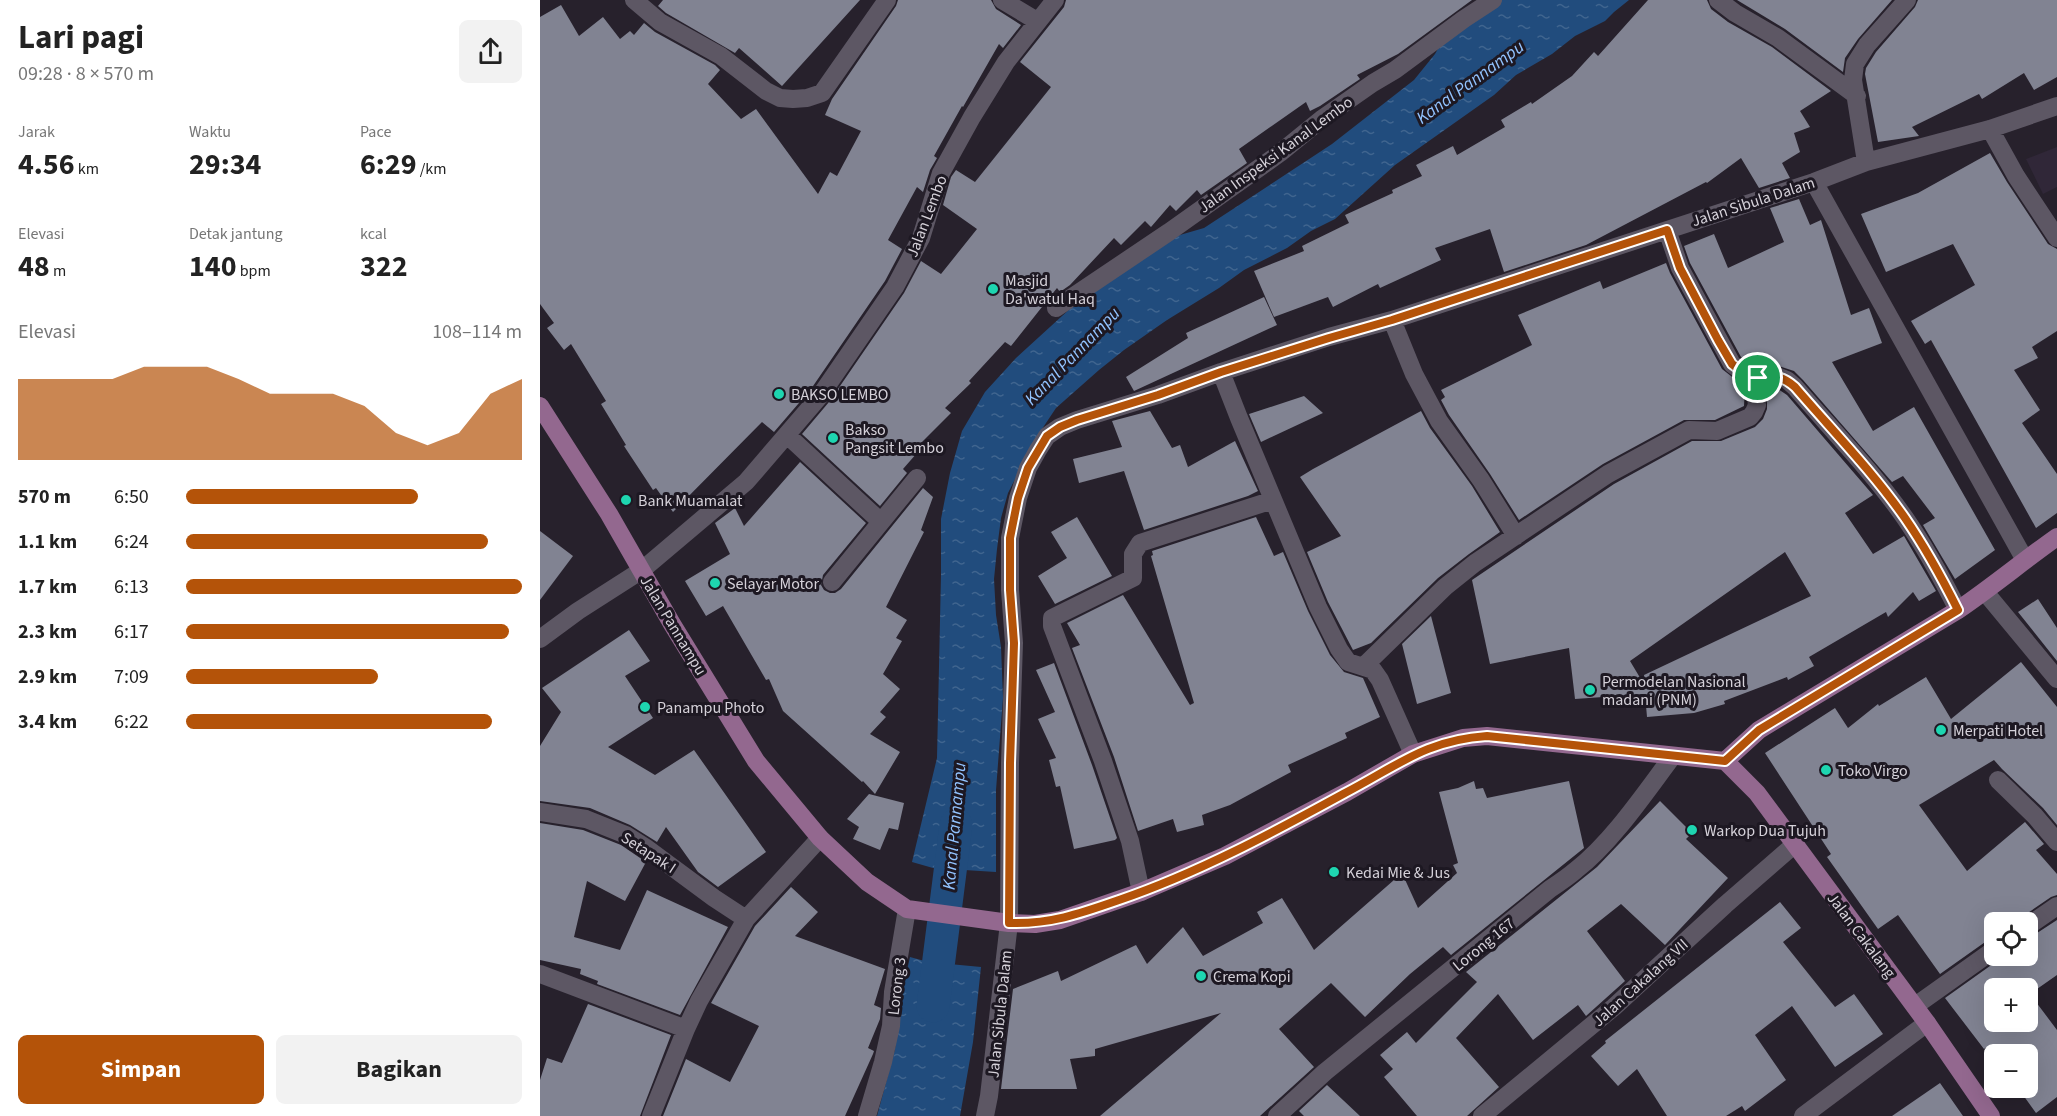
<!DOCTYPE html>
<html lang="id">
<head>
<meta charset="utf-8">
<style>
	:root { --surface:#fff; --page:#f2f2f2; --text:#222; --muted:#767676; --accent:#b45309 }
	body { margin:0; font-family:"Source Sans 3",sans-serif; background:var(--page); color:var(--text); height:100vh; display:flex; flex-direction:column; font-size:22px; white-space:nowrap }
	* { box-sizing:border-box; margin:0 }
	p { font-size:20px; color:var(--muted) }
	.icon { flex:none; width:33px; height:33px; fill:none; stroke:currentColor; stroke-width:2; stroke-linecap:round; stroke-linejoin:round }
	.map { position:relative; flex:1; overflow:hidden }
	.panel { display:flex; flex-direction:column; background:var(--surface); width:540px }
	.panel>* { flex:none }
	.controls { position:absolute; left:1444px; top:912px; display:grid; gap:12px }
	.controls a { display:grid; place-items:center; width:54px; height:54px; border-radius:9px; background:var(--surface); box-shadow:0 6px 24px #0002; font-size:30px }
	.pin { position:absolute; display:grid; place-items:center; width:51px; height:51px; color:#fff; margin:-26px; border:3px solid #fff; border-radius:50%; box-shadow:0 2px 6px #0007 }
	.round { display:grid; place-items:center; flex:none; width:63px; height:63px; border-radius:9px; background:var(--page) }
	.headline { display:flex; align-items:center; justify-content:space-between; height:102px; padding:0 18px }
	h1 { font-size:33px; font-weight:700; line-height:45px }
	.figures { display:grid; grid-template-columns:repeat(3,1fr); gap:9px; height:102px; padding:6px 18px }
	.figures div { display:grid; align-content:center }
	.figures b { font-size:30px; font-weight:700 }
	.figures small { font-size:16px; font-weight:400 }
	.figures p { font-size:16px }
	.chart { height:168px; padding:12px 18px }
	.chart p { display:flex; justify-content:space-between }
	.chart svg { width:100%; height:108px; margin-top:6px; fill:var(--accent); opacity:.7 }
	.button { display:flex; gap:12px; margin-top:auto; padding:12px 18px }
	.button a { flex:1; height:69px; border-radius:9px; background:var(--accent); color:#fff; font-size:24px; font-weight:700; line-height:69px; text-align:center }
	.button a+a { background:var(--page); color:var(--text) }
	ul { padding:0 18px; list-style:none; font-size:20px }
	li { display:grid; grid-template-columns:96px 72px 1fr; align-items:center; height:45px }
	li i { height:15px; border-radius:8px; background:var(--accent) }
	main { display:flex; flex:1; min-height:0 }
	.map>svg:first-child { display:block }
	.built { fill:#302738 }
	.water { fill:url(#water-ripples) }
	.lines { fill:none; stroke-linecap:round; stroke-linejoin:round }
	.canal { stroke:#214c7d; stroke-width:33 }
	.building { fill:#818392; fill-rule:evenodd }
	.minor { stroke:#5d5764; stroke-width:18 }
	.major { stroke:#93688f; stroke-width:18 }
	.route-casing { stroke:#fff; stroke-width:12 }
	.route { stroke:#b45309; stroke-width:8 }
	.poi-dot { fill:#1ed5b0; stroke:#1d1822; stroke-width:2 }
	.labels { text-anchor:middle; stroke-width:6; stroke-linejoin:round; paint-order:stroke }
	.street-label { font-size:16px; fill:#d5d1d9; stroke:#1d1822 }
	.poi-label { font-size:16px; fill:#d5d1d9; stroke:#1d1822; text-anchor:start }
	.water-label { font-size:18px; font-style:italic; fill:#92c3ff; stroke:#1d1822 }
</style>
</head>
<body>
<main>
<section class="panel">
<div class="headline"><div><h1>Lari pagi</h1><p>09:28 · 8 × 570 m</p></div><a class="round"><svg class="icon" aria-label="share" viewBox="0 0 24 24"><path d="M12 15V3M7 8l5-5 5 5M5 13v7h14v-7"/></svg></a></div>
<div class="figures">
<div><p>Jarak</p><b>4.56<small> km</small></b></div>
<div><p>Waktu</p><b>29:34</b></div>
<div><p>Pace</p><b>6:29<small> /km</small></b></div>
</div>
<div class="figures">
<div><p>Elevasi</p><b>48<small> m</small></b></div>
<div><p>Detak jantung</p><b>140<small> bpm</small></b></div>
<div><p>kcal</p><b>322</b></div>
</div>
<div class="chart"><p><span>Elevasi</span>108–114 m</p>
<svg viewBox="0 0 160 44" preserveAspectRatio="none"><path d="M0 44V11L10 11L20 11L30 11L40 6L50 6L60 6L70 11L80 17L90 17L100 17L110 22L120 33L130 38L140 33L150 17L160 11V44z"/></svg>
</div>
<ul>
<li><b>570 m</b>6:50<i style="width:69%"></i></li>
<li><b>1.1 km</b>6:24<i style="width:90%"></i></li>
<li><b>1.7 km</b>6:13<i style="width:100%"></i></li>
<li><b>2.3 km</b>6:17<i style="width:96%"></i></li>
<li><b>2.9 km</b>7:09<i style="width:57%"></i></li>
<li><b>3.4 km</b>6:22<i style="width:91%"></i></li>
</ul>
<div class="button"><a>Simpan</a><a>Bagikan</a></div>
</section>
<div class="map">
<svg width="1517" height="1116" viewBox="0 0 1517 1116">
	<defs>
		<pattern id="water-ripples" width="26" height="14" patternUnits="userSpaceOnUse" patternTransform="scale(1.5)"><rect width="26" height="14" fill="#214c7d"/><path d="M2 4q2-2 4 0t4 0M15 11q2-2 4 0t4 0" fill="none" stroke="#40658f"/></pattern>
	</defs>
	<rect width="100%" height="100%" fill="#27212c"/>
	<path class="built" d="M 1517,147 L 1517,187 L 1503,194 L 1486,159 Z"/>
	<path class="water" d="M 957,0 L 1089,0 L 1074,12 L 1065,21 L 1035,36 L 1012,54 L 976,75 L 954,95 L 855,165 L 795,219 L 771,231 L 747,248 L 704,270 L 679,288 L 627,320 L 584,350 L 559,370 L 516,408 L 496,438 L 468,493 L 461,518 L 457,549 L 454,579 L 456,615 L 461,647 L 463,698 L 456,790 L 456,872 L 393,868 L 372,862 L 397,758 L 401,575 L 401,519 L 410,473 L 422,431 L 445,392 L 476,358 L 533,306 L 633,237 L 664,228 L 792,144 L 874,80 L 895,54 L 903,40 Z
		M 370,957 L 388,962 L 441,967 L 433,1042 L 420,1116 L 337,1116 L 355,1049 L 361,997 Z"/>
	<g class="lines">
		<path class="canal" d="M 393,1006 L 416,825"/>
	</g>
	<path class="building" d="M 123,0 L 320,0 L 242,86 L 199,48 L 195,53 L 126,13 L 118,6 Z
		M 358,0 L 451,0 L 456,9 L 481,25 L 463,48 L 459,44 L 423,107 L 422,106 L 394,156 L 397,158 L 390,170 L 383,192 L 377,187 L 348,240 L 362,249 L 345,281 L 271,389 L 234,432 L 222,422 L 133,512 L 116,488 L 113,490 L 84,446 L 86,445 L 61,404 L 66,401 L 31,344 L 24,350 L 7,328 L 14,323 L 0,304 L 0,17 L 21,5 L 39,36 L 63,17 L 80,39 L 90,31 L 94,35 L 104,23 L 115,32 L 175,65 L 180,70 L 168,84 L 201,119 L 216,109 L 278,194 L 290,172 L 297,176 L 321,131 L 285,115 L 292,99 L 356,6 Z
		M 526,0 L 932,0 L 858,54 L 817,75 L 820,79 L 780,106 L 770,111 L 766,102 L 699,149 L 707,163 L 661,195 L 657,190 L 636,211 L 630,205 L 611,227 L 605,221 L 581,245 L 574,238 L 530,285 L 520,292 L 517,288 L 471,346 L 465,342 L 429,381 L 431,383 L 405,408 L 411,413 L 381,443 L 384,445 L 363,469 L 367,473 L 340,506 L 262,434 L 289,402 L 364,293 L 381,261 L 401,274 L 437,229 L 403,205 L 411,177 L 416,170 L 435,182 L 511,87 L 480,62 L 524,7 Z
		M 1108,0 L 1167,0 L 1171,9 L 1188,22 L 1232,47 L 1291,91 L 1260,111 L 1270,127 L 1254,133 L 1260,152 L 1242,163 L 1250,178 L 1219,188 L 1201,158 L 1167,183 L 1166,182 L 1046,245 L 964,272 L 950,229 L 895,248 L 901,260 L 840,288 L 838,284 L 793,307 L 788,297 L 734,317 L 714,271 L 764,251 L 762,246 L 809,223 L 805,215 L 853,193 L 852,190 L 882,176 L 876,165 L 913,146 L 917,155 L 965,127 L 961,120 L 991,102 L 992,104 L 1032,76 L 1054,52 L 1058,56 Z
		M 1197,0 L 1352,0 L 1318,39 L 1305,58 L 1303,72 L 1245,29 Z
		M 1378,0 L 1517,0 L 1517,77 L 1494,90 L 1484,73 L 1442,99 L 1439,94 L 1372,127 L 1379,136 L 1338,142 L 1325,74 L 1326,68 L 1336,52 L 1375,7 Z
		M 1450,153 L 1467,182 L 1508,244 L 1517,249 L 1517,331 L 1492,347 L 1498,358 L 1474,370 L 1500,410 L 1482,423 L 1517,474 L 1517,513 L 1496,528 L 1391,340 L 1385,344 L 1371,321 L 1435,285 L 1413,244 L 1346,272 L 1321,214 L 1378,193 Z
		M 1259,199 L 1270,225 L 1281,220 L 1311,315 L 1329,308 L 1342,343 L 1292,362 L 1333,431 L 1374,407 L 1455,550 L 1415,579 L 1383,525 L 1395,518 L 1363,476 L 1352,482 L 1263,380 L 1254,371 L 1236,365 L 1213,366 L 1201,357 L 1150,263 L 1144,246 L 1174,234 L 1188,268 L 1244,242 L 1230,208 Z
		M 1126,263 L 1130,273 L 1182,369 L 1205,387 L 1204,406 L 1175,420 L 1144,420 L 1063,464 L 979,520 L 950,474 L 909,415 L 901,400 L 905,397 L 901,390 L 992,345 L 978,315 L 1060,281 L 1063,289 Z
		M 724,297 L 737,325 L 594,391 L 586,377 L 648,338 L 646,333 Z
		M 1235,387 L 1247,395 L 1333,495 L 1305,513 L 1333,554 L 1364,536 L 1396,591 L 1379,601 L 1373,592 L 1348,617 L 1346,612 L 1269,657 L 1274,666 L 1248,680 L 1247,677 L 1184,701 L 1185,704 L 1154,713 L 1107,717 L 1105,694 L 1035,699 L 1029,648 L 950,664 L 932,580 L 1074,484 L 1152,441 L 1181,441 L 1215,427 L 1223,419 L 1227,409 L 1227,388 ZM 1245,552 L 1271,596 L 1104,675 L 1105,686 L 1090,661 Z
		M 764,396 L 783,413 L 721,442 L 709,414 Z
		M 610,411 L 632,448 L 640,445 L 648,467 L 695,441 L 718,491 L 708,496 L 604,530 L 584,471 L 539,483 L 533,459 L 582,447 L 572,421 Z
		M 881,411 L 890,428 L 932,486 L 960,532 L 929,554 L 898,578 L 831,643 L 813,650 L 788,602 L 767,552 L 801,536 L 760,477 L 773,469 Z
		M 260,462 L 326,523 L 283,575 L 281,585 L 284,590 L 290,593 L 295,593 L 301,589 L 383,488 L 393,497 L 381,530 L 384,532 L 346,607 L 367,620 L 356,638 L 362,641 L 343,674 L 360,689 L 340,712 L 346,717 L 330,734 L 360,752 L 335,794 L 323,781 L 322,782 L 243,711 L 229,679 L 226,680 L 183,606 L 166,616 L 145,581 L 190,554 L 175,523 L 195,508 L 204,526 Z
		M 537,517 L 572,576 L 515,604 L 498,576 L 527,558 L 511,532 Z
		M 716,517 L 734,556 L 743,552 L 768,611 L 790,655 L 804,672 L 823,678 L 840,717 L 805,733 L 807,738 L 748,765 L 751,772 L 690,805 L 662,815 L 664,825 L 637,832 L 633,819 L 598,831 L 574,757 L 532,648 L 540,645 L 527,623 L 583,595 L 650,705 L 654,703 L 611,556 L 613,555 L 612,551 Z
		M 0,531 L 33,556 L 0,600 Z
		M 1498,599 L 1517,628 L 1517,661 L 1478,612 Z
		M 891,616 L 911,693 L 877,704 L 862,644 Z
		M 89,630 L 110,661 L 85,676 L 113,718 L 68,747 L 115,775 L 154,750 L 226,852 L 178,887 L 158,872 L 126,827 L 117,842 L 90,825 L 50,808 L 0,801 L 0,746 L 21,712 L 2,688 Z
		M 1481,662 L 1517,707 L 1517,825 L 1503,808 L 1462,769 L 1454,760 L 1379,805 L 1427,871 L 1485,822 L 1504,844 L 1496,850 L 1517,874 L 1517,895 L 1511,897 L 1482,917 L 1478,922 L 1455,922 L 1455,938 L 1448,940 L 1400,974 L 1358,915 L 1338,929 L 1287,857 L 1291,854 L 1225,753 L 1295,708 L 1308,728 L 1338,704 L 1339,706 L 1386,677 L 1411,719 Z
		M 514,663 L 552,765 L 577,838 L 575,840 L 534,849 L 520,786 L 516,787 L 509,760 L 516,758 L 498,719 L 515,712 L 496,670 Z
		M 934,781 L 936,789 L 943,788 L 947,798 L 1029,781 L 1044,848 L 911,955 L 903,947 L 870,974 L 825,1017 L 791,983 L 739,1029 L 774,1067 L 720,1116 L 560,1116 L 681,1013 L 555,1049 L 555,1056 L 530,1059 L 537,1089 L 461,1089 L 473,989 L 518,971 L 521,981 L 596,945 L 607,964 L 643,927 L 663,956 L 723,923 L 717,912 L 742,898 L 774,950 L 862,873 L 878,908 L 917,873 L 913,865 L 918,863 L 899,792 L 918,788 Z
		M 329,794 L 364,803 L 358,830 L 349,828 L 340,850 L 313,839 L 319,827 L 307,819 Z
		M 1120,801 L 1152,833 L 1146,839 L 1188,878 L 1125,945 L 1081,904 L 1047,931 L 1085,981 L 1046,1016 L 1038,1005 L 993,1040 L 958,994 L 916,1038 L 959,1087 L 927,1116 L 877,1116 L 844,1077 L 853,1069 L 840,1055 L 867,1032 L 876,1043 L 937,982 L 926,972 L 1057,867 Z
		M 0,823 L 43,830 L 81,845 L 106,862 L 85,901 L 47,881 L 34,937 L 80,950 L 107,890 L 188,927 L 140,1015 L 57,984 L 58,981 L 40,974 L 41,969 L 0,960 Z
		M 251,887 L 278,912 L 255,936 L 345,969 L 334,1005 L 341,1008 L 340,1019 L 328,1048 L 334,1051 L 333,1054 L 305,1116 L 123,1116 L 146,1059 L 190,1082 L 219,1026 L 171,1003 L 215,926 Z
		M 1240,902 L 1261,928 L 1243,942 L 1295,1007 L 1314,994 L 1343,1034 L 1295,1067 L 1252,1006 L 1215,1035 L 1246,1080 L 1205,1111 L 1202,1106 L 1186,1116 L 1127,1116 L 1097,1069 L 1078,1086 L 1051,1056 L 1066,1043 L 1065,1041 Z
		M 1517,920 L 1517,975 L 1490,994 L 1517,1030 L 1517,1097 L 1496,1113 L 1478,1088 L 1488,1088 L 1488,1054 L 1455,1054 L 1455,1057 L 1447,1047 L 1444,1049 L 1405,998 L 1464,956 L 1488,956 L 1488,937 L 1494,935 ZM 1455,988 L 1488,988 L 1488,1022 L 1455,1022 Z
		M 48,1004 L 131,1035 L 100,1116 L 0,1116 L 0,1080 L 7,1058 L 22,1063 Z
		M 1400,1083 L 1423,1116 L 1352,1116 Z
		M 787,1085 L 820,1116 L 764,1116 L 759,1111 Z"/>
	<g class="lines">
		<path class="minor" d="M 94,0 L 120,22 L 181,56 L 226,91 L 240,98 L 253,99 L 267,98 L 282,93 L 347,0
			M 462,0 L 497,21
			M 1178,0 L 1195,13 L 1238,38 L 1317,96
			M 1450,129 L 1476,176 L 1517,238
			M 1326,162 L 1313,80 L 1315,64 L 1327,45 L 1367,0
			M 1274,182 L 1485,560
			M 1127,230 L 1140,268 L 1192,364 L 1209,377 L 1218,378 L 1237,376 L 1247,380 L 1255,387 C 1292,430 1332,471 1365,518 C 1385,547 1402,578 1418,610
			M 516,308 L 629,232 L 740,153 L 783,118 L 833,83 L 855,70 L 924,19 L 953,0
			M 852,320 L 874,374 L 899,421 L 941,480 L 976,536
			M 681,372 L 699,418 L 778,607 L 799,649 L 808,662 L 833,670 L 840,680 L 873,754
			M 247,435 L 341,522
			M 292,582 L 377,478
			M 1445,592 L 1517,679
			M 0,639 L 38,611 L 102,570 L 206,482 L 280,396 L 355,287 L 381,238 L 401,173 L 432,117 L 466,62 L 515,0
			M 824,666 L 905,587 L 935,563 L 1068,474 L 1149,430 L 1177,431 L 1210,417 L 1214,412 L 1217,405 L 1215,392 L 1218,378
			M 1458,780 L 1495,816 L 1517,842
			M 0,812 L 46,819 L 86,835 L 105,847 L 174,898 L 206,919
			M 601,892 L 590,841 L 563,761 L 512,626 L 512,618 L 593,578 L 593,554 L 600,543 L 733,500
			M 1488,926 L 1517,906
			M 0,974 L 146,1029 L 111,1116
			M 1375,1006 L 1455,949
			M 146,1029 L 159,1001 L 206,919 L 280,838
			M 327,1116 L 343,1062 L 351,1026 L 353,992 L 367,909
			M 445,1116 L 449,1096 L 469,923 L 470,763 L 474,643 L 470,590 L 470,538 L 478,498 L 488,468 L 498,450 L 507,436 L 520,427 L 537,420 L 618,395 L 681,372 L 789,337 L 852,320 L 1274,182 L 1326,162 L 1450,129 L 1517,106
			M 737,1116 L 785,1072 L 1010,889 C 1019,883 1028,877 1036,870 C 1072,842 1105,793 1132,757
			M 942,1116 L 1074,1007 L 1185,905 L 1255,844
			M 1263,1116 L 1387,1023"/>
		<path class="major" d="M 0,406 L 69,514 L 132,624 L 216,761 L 280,838 L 327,882 L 367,909 L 469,923 L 495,924 L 520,920 L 601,892 L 685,856 L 807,792 L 873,754 L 923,738 L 947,736 L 1185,761 L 1219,730 L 1418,610 C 1452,587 1483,561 1517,537
			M 1185,761 L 1217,793 L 1387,1023 L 1451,1116"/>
	</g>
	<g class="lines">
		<g class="route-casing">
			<path id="route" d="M 1127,230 L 1140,268 L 1178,340 L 1192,364 L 1209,377 C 1230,379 1237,371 1255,387 C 1292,430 1332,471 1365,518 C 1385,547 1402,578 1418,610 L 1219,730 L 1185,761 L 947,736 C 886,740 857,766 805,793 C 732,833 658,873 579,900 C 539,914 511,924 469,923 L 470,763 L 474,643 L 470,590 L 470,538 L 478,498 L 488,468 L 507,436 L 520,427 L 537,420 L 618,395 L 681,372 L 789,338 L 852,320 Z"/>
		</g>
		<use href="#route" class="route"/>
	</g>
	<g class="poi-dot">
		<circle cx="453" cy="289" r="6"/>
		<circle cx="239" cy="394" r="6"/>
		<circle cx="293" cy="438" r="6"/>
		<circle cx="86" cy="500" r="6"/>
		<circle cx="175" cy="583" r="6"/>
		<circle cx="1050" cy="690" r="6"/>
		<circle cx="105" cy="707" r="6"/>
		<circle cx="1401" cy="730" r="6"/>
		<circle cx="1286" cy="770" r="6"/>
		<circle cx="1152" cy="830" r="6"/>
		<circle cx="794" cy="872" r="6"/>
		<circle cx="661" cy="976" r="6"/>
	</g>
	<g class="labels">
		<g class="street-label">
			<text transform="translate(735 154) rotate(-36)" y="6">Jalan Inspeksi Kanal Lembo</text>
			<text transform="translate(1213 201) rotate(-18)" y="6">Jalan Sibula Dalam</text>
			<text transform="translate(386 216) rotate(-69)" y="6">Jalan Lembo</text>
			<text transform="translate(134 625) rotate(59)" y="6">Jalan Pannampu</text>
			<text transform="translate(109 852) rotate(33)" y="6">Setapak I</text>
			<text transform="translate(1322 935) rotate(53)" y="6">Jalan Cakalang</text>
			<text transform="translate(943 944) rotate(-39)" y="6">Lorong 167</text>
			<text transform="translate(1100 982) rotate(-42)" y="6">Jalan Cakalang VII</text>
			<text transform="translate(356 986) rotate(-83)" y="6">Lorong 3</text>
			<text transform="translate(459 1014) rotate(-84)" y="6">Jalan Sibula Dalam</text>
		</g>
		<g class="poi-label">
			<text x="465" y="286">Masjid<tspan x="465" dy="18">Da'watul Haq</tspan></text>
			<text x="251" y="400">BAKSO LEMBO</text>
			<text x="305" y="435">Bakso<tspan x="305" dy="18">Pangsit Lembo</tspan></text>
			<text x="98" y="506">Bank Muamalat</text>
			<text x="187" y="589">Selayar Motor</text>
			<text x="1062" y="687">Permodelan Nasional<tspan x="1062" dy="18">madani (PNM)</tspan></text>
			<text x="117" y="713">Panampu Photo</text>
			<text x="1413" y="736">Merpati Hotel</text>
			<text x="1298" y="776">Toko Virgo</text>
			<text x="1164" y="836">Warkop Dua Tujuh</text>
			<text x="806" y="878">Kedai Mie &amp; Jus</text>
			<text x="673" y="982">Crema Kopi</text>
		</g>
		<g class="water-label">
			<text transform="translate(930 82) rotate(-36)" y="6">Kanal Pannampu</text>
			<text transform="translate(532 356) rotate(-46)" y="6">Kanal Pannampu</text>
			<text transform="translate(414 826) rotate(-85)" y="6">Kanal Pannampu</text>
		</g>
	</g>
</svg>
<div class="controls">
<a><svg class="icon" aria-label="locate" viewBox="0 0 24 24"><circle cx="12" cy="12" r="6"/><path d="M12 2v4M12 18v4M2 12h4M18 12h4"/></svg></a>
<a>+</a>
<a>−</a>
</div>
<div class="pin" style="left:1218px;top:378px;background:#1e9e55"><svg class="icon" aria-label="arrive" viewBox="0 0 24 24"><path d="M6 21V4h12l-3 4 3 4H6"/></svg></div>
</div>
</main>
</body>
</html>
